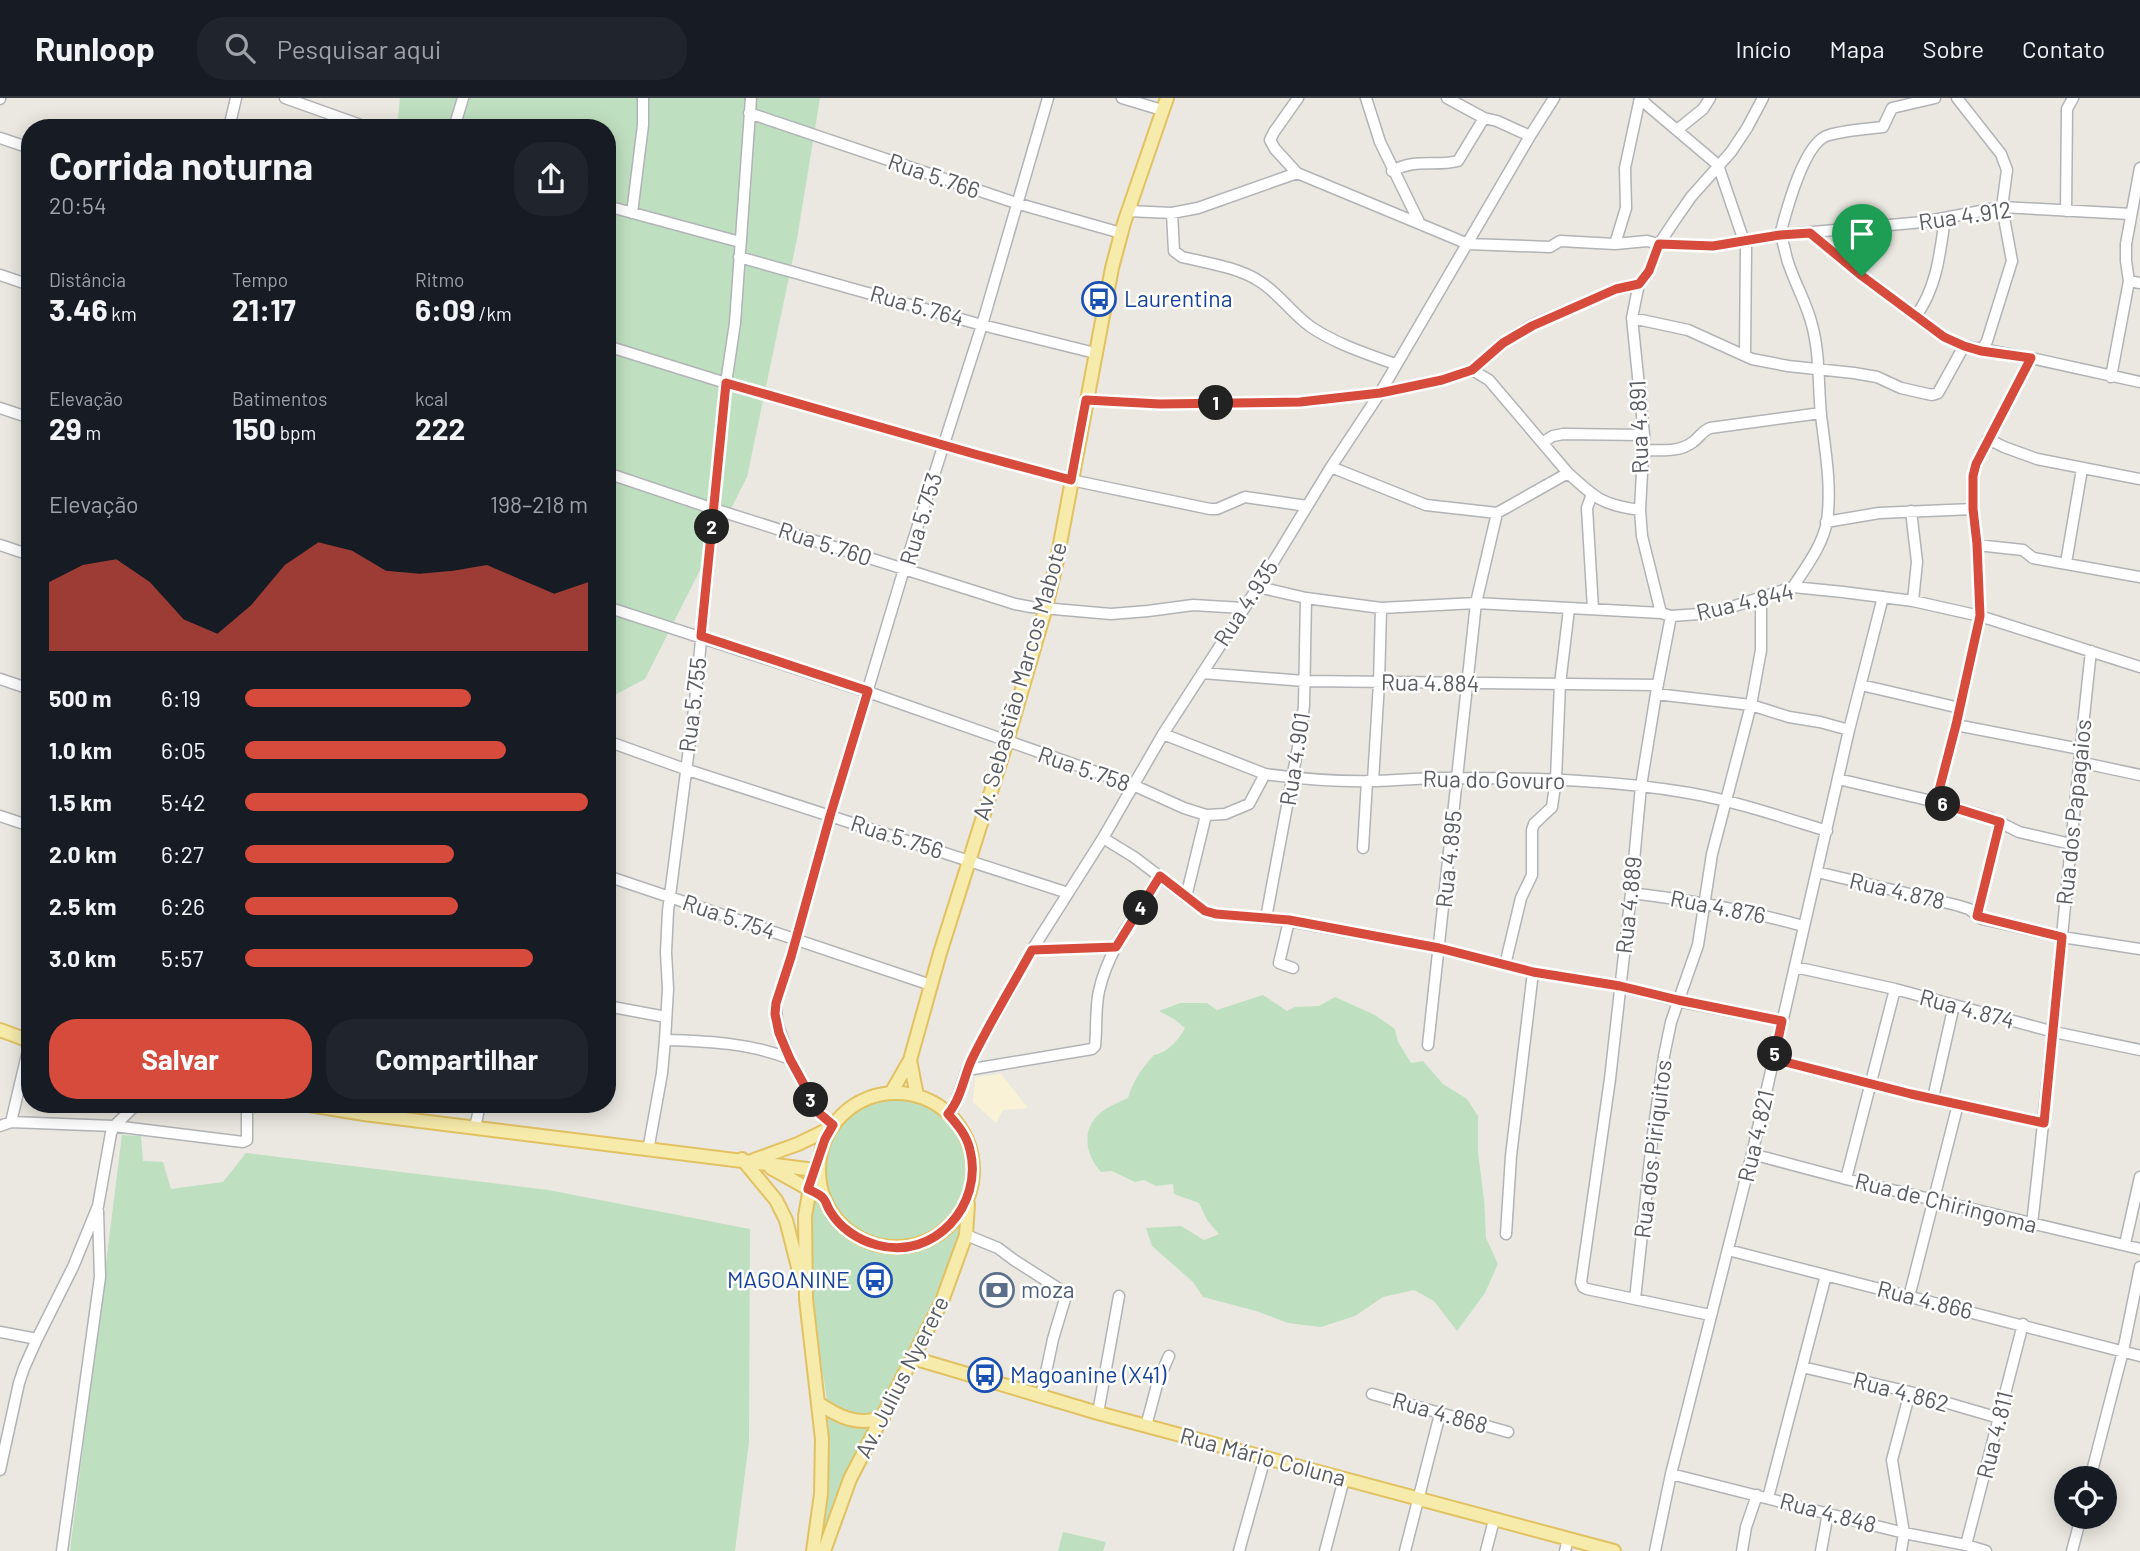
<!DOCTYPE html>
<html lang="pt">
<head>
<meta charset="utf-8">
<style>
	:root { --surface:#171b24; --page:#20242c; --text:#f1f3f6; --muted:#9ea1a6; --line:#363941; --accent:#d64b3b }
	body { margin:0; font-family:Barlow,sans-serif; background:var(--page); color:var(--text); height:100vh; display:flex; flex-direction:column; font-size:26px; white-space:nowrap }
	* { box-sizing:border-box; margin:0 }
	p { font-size:23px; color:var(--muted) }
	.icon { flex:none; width:38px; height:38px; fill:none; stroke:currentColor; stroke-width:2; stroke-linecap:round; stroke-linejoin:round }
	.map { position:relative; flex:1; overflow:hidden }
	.drawer { position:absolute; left:21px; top:21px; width:595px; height:994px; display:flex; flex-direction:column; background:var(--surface); border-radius:28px; box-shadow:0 4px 18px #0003 }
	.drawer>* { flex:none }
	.tools { position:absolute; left:2054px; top:1368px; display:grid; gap:14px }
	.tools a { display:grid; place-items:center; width:63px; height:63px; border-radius:50%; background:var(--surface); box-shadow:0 4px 18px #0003; font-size:35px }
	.pin { position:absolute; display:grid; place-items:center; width:60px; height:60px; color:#fff; margin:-72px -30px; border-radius:50% 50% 50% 0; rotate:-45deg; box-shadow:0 0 7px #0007 }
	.pin .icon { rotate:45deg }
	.km { position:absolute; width:35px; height:35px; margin:-18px; border-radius:50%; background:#222; color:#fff; font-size:19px; line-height:35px; text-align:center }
	.round { display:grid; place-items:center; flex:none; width:74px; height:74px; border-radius:28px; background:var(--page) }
	.overview { display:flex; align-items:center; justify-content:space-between; height:119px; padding:0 28px }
	h1 { font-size:38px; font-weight:700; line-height:52px }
	.metrics { display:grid; grid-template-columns:repeat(3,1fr); gap:10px; height:119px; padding:7px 28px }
	.metrics div { display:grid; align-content:center }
	.metrics b { font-size:30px; font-weight:700 }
	.metrics small { font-size:19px; font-weight:400 }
	.metrics p { font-size:19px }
	.chart { height:196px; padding:14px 28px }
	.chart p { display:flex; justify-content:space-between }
	.chart svg { width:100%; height:126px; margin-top:7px; fill:var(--accent); opacity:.7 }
	.action { display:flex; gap:14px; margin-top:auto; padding:14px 28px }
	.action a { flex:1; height:80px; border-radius:28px; background:var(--accent); color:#fff; font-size:28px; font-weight:700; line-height:80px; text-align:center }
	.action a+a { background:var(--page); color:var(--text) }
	ul { padding:0 28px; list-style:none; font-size:23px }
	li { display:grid; grid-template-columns:112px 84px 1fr; align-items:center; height:52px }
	li i { height:18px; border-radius:9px; background:var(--accent) }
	header { display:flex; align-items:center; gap:42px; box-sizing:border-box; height:98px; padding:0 35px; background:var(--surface); border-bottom:2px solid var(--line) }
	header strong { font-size:33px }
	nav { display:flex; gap:38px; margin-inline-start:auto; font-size:24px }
	.search { width:490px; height:63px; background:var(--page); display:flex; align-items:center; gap:18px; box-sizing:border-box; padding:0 24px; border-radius:28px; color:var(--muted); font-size:26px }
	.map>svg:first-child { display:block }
	.commercial { fill:#f9f2d6 }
	.green { fill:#bfe0c0 }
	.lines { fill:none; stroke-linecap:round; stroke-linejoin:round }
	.minor-casing { stroke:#b1b3b7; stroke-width:13 }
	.major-casing { stroke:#e1c162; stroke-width:16 }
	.minor { stroke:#fff; stroke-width:10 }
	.major { stroke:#f6ebaa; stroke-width:12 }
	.route-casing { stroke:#fff; stroke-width:14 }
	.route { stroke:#d64b3b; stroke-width:9 }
	.labels { text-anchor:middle; stroke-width:5; stroke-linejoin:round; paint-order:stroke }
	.street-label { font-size:23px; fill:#595c60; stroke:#fff }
	.transit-label { font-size:23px; fill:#164399; stroke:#fff; text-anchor:start }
	.service-label { font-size:23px; fill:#4e5e75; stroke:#fff; text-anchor:start }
</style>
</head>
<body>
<header>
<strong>Runloop</strong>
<div class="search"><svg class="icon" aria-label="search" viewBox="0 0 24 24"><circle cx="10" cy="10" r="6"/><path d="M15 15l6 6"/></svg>Pesquisar aqui</div>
<nav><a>Início</a><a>Mapa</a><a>Sobre</a><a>Contato</a></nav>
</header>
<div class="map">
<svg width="2140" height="1453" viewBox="0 0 2140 1453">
	<rect width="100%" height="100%" fill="#eae8e0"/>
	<path class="commercial" d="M 1001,976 L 1028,1010 L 1003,1012 L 996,1025 L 973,1004 L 975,979 Z"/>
	<path class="green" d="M 400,0 L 820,0 L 797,141 L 747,379 L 645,581 L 607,601 L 607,30 L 397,30 Z
		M 1263,897 L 1287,913 L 1295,909 L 1319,908 L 1335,899 L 1375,917 L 1395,931 L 1398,944 L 1411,965 L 1423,963 L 1443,986 L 1467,1001 L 1478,1018 L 1478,1054 L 1484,1102 L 1486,1140 L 1498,1166 L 1485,1195 L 1457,1233 L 1434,1203 L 1414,1192 L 1383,1199 L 1355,1218 L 1321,1229 L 1288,1225 L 1256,1213 L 1203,1199 L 1193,1184 L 1152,1148 L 1146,1130 L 1181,1128 L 1204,1142 L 1219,1136 L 1207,1122 L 1199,1105 L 1174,1096 L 1173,1086 L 1156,1088 L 1144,1082 L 1135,1084 L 1112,1073 L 1101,1074 C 1089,1062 1081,1038 1094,1022 C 1101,1011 1117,1005 1128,1000 C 1133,983 1142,970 1154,957 C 1167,955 1179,942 1185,930 L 1174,921 L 1159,913 L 1180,905 L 1207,905 L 1217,912 Z
		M 891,995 C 933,996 973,1025 973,1070 C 974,1098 966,1128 960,1156 L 822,1453 L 816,1453 C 821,1425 828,1397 829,1369 C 830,1345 828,1319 826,1295 C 824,1281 821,1267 819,1253 C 812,1194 806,1136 816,1078 C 819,1061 822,1042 832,1028 C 847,1008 868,999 891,995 Z
		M 122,1037 L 141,1038 L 143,1063 L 163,1064 L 171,1091 L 223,1084 L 246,1055 L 548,1092 L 750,1131 L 749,1344 L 735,1453 L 70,1453 Z
		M 1063,1434 L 1106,1444 L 1103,1453 L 1058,1453 Z"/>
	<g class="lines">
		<g class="minor-casing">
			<path id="minor" d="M 285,0 L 369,30
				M 1122,0 L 1162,12
				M 1298,0 L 1274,34 L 1270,42 L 1275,51 L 1297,75 L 1420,126
				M 1366,0 L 1380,44 L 1420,126 L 1468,146 L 1550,149 L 1560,143 L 1615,146 L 1647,143 L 1659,146 L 1713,148 L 1780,137 L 1923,124 L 2002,109 L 2131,116
				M 1447,0 L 1484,20 L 1497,23 L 1530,38
				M 1642,0 L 1646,6 L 1718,67 L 1746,149 L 1745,258
				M 1957,0 L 2001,56 L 2007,72 L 2002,109 L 2012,163 L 1987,243 L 1981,253
				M 0,1 L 0,0
				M 749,15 L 1016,105 L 1121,135
				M 229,30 L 236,0
				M 454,30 L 463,0
				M 1677,32 L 1703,11 L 1710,0
				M 0,40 L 30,50
				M 1392,73 C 1416,60 1434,69 1458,63 L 1484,20
				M 607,108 L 740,144
				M 1128,113 L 1172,115 L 1198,110 L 1297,75
				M 2066,113 L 2067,11 L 2073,0
				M 632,115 L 643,27 L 643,0
				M 1172,115 L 1174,153 L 1182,159 C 1207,165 1237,169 1259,183 C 1279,195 1292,216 1311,229 C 1336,246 1367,256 1395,266
				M 1810,135 L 1862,178 L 1944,239 L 1964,248 L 2031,260 L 2140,284
				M 1615,146 L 1626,110 L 1625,70 L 1640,0
				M 739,159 L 982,227 L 1095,255
				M 0,177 L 30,187
				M 2129,183 L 2140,185
				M 1916,218 C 1937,189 1940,155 1945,120
				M 1632,220 L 1688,232 L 1752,261 L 1788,268 L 1854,275 L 1877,279 L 1901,290 L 1932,297 L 1938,295 L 1964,248
				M 607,248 L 726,285 L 978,357 L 1071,382 L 1210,411 L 1217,411 L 1245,399 L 1307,408
				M 1472,272 L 1489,282 L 1568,375 C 1596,401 1603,407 1640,412
				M 2111,279 L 2129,183 L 2126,163 L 2126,146 L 2140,70
				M 1086,302 L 1160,306 L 1300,304 L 1380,295 L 1442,282 L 1472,272 L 1503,245 L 1532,227 L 1616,191 L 1639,186
				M 0,310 L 30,320
				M 1988,341 L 2004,349 L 2037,361 L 2140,381
				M 1543,344 L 1553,338 L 1563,336 L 1644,337
				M 1643,352 C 1659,352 1679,355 1693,344 C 1700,339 1702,333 1710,330 L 1821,315
				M 1331,369 L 1426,407 L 1497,415
				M 607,375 L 714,411 L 1015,506 L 1031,509 L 1111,516 L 1148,513 L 1193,507 L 1243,510
				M 1592,396 L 1587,410 L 1593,511
				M 1911,413 L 1917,464 L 1913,503
				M 1826,424 L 1879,415 L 1973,411
				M 0,447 L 30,457
				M 1977,447 L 2023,452 L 2033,460 L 2140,479
				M 2066,465 L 2082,371
				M 1258,489 L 1306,500 L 1381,510 L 1476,505 L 1661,515 L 1671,518 L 1713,515 L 1793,489 L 1843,494 L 1913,503 L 1980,518 L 2140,569
				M 1793,489 C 1806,469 1823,447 1827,423 C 1832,387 1825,352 1821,317 C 1818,287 1820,256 1812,227 C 1807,206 1796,188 1789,167 C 1785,157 1785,147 1780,137 C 1786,114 1804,43 1829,37 C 1846,32 1865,31 1883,29 L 1892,10 L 1935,0
				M 607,509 L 868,594 L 1133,687 L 1184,710 L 1206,717 L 1225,716 L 1249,706 L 1265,676
				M 1661,515 L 1642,438 L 1640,412 L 1644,337 L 1632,220 L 1636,200 L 1639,186 L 1649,173 L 1659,146 L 1675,122 L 1691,99 L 1731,54 L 1747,30 L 1763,0
				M 1671,518 L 1656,596 L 1641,688 L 1631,795 L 1610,981 L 1581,1184 L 1583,1189 L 1587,1191 L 1710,1217
				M 1202,575 L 1304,583 L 1658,587
				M 0,581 L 30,591
				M 1861,587 L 1960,610
				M 1656,596 L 1751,607 L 1789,619 L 1820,624 L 1849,632
				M 1956,627 L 2080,651
				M 1163,636 L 1265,676 C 1301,681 1340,684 1376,683 C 1405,682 1433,679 1461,680 C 1537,680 1614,682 1689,695 C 1735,703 1782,719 1827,733
				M 607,643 L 685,671 L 1068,795
				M 2079,664 L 2140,677
				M 1838,681 L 1936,704 L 1991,720 L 2019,734 L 2071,746
				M 1373,683 L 1379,585 L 1381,510
				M 1936,704 L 1956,627 L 1980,518 L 1977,447 L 1973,411 L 1973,378 L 1976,366 L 2031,260
				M 0,718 L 30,728
				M 1103,740 L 1134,759 L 1205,813 L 1216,816 L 1289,823 L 1439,850 L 1533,874 L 1620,888 L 1678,903 L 1782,923
				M 1363,750 L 1367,683
				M 1817,774 L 1956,807 L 1969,811 L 1982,821 L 2000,825 L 2062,839 L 2140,851
				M 607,778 L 931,887
				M 1631,795 C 1690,802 1746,812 1803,828
				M 1186,799 L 1206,717
				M 1977,818 L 2000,724
				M 1266,820 L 1301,633 L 1304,607 L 1306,500
				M 1289,823 L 1279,865 L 1293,870
				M 1032,852 L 1116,849
				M 1505,867 L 1521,800 L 1532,777 L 1532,732 L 1534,726 L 1552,709 L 1556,681 L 1560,586 L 1569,511
				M 1795,869 L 1895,891 L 2054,934 L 2140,952
				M 607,908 L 666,919
				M 665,942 C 706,943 751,945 790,961
				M 1428,947 L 1476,505 L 1497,415 L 1568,375
				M 1774,961 L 1911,996 L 2044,1025
				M 967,972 L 1092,951 L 1095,948 C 1097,930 1095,911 1099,893 C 1108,851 1138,814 1160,778
				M 1933,1000 L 1954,907
				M 948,1016 L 954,1009 L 967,972 L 979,947 L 1032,852 L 1103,740 L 1163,636 L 1258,489 L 1331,369 L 1380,295 L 1530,38 L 1554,0
				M 11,1024 L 30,944
				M 476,1025 L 480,1006
				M 833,1027 L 820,1016 L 790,961 L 777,925 L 776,905 L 791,859 L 830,718 L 904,471 L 982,227 L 1048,0
				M 0,1028 L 11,1024 L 114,1028 L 243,1044 L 247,1042 L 247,1006
				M 649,1047 L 662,975 L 665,942 L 668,891 L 666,854 L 668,813 L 695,604 L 726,285 L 735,225 L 751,0
				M 1752,1056 L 1846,1081 L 2140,1151
				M 1846,1081 L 1895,891
				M 2032,1126 C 2054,935 2070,744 2091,553
				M 1506,1136 L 1511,1058 L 1533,874
				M 966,1137 L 998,1150 L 1014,1162 L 1064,1194 L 1065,1201 L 1053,1241 L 1041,1298
				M 2125,1146 L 2140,1079
				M 1728,1152 L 2140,1258
				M 1909,1199 L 1958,1006
				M 1635,1201 L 1652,1043 L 1664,958 L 1671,924 L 1698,847 L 1712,756 L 1751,607 L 1761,552 L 1761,499
				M 0,1234 L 37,1241
				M 1802,1269 L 1910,1294 L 1999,1320
				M 1372,1296 L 1508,1334
				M 1098,1315 L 1119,1198
				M 1146,1328 L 1158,1283 L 1169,1258
				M 0,1372 L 19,1285 L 24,1270 L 37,1241 L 73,1169 L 98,1108 L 111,1035 L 114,1028 L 137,1006
				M 1671,1376 L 1904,1435 L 1966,1447 L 1986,1453
				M 2090,1381 L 2123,1253 L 2140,1169
				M 1768,1400 L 1826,1177
				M 1966,1447 L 2023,1226
				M 62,1453 L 100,1179 L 98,1113
				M 1239,1453 L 1265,1360
				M 1325,1453 L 1344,1381
				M 1405,1453 L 1440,1316
				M 1486,1453 L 1494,1422
				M 1565,1453 L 1568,1441
				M 1655,1453 L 1671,1376 L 1752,1056 L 1849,632 L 1883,499
				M 1742,1453 L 1746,1429 L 1757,1397
				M 1821,1453 L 1828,1415
				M 1901,1453 L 1904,1435 L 1892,1362 L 1910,1294
				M 2072,1453 L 2081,1419"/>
		</g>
		<g class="major-casing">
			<path id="major" d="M 0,932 L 30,943
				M 910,962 L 917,998
				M819 1072a77 77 0 1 1 154 0a77 77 0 1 1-154 0Z
				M 891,995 L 910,962 L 940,855 L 1007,643 L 1046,509 L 1056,467 L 1112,170 L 1124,125 L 1167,0
				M 303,1006 L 364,1016 L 815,1072
				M 742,1061 L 776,1102 L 786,1122 L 800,1177
				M 754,1062 L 798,1046 L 831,1030
				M 771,1070 L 823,1099
				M 811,1084 L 805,1118 L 806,1201 L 822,1341 L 821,1396 L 813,1453
				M 913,1260 L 1098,1315 L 1614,1453
				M 818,1305 C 839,1319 857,1328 883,1320
				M 824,1453 L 850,1381 L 942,1203 L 966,1137 L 968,1106"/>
		</g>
		<use href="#minor" class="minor"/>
		<use href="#major" class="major"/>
	</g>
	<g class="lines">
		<g class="route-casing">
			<path id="route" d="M 1810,135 L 1862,178 L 1944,239 L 1964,248 L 1981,253 L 2031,260 L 1976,366 L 1973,378 L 1973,411 L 1977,446 L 1980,518 L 1956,627 L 1936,704 L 2000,724 L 1977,818 L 2062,839 L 2044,1025 L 1911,996 L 1774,961 L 1782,923 L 1678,902 L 1620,888 L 1533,874 L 1439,850 L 1289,822 L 1216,816 L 1205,813 L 1160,778 L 1116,849 L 1032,852 C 1012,888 990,924 972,961 C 964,978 961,1001 948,1016 C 958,1027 967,1038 970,1052 C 984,1107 934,1163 877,1147 C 858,1142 840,1130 830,1113 C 827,1109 826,1102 822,1099 C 819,1096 812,1093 808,1091 L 825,1041 L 833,1027 L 820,1016 L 790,961 L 779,935 L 775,916 L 776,905 L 791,859 L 830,718 L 868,593 L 701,538 L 726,285 L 978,357 L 1071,382 L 1086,302 L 1160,306 L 1300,304 L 1380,295 L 1442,282 L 1472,272 L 1503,245 L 1532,228 L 1616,191 L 1639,186 L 1649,173 L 1659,146 L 1713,148 L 1780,137 Z"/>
		</g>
		<use href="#route" class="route"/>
	</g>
	<defs>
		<g id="bus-ring" transform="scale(1.75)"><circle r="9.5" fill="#fff" stroke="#1a4fb4" stroke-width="1.5"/><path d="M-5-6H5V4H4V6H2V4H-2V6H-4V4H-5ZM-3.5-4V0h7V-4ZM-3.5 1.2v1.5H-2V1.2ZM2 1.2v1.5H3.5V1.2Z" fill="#1a4fb4"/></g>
		<g id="bank-ring" transform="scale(1.75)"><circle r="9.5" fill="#fff" stroke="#5c6f8a" stroke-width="1.5"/><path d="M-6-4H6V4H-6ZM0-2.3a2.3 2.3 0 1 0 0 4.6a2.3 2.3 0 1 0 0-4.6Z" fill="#5c6f8a"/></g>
	</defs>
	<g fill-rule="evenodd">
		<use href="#bus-ring" x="1099" y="201"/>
		<use href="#bus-ring" x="875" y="1182"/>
		<use href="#bank-ring" x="997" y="1192"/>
		<use href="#bus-ring" x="985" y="1277"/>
	</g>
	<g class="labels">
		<g class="street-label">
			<text transform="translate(934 78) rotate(19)" y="8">Rua 5.766</text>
			<text transform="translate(1965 118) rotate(-8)" y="8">Rua 4.912</text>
			<text transform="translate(917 208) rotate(16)" y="8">Rua 5.764</text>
			<text transform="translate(1639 329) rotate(-92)" y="8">Rua 4.891</text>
			<text transform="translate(921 421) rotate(-73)" y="8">Rua 5.753</text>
			<text transform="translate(825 446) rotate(18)" y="8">Rua 5.760</text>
			<text transform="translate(1745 504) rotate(-13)" y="8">Rua 4.844</text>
			<text transform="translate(1246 505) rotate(-57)" y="8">Rua 4.935</text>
			<text transform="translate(1020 583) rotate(-74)" y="8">Av. Sebastião Marcos Mabote</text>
			<text transform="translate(1430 585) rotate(1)" y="8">Rua 4.884</text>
			<text transform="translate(693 607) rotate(-83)" y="8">Rua 5.755</text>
			<text transform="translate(1295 661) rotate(-81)" y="8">Rua 4.901</text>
			<text transform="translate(1084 671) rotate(19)" y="8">Rua 5.758</text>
			<text transform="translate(1494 682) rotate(1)" y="8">Rua do Govuro</text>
			<text transform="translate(2074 714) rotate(-84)" y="8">Rua dos Papagaios</text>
			<text transform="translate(897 739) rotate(18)" y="8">Rua 5.756</text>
			<text transform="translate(1449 761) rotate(-84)" y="8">Rua 4.895</text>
			<text transform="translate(1897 793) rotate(13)" y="8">Rua 4.878</text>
			<text transform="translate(1629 807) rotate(-84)" y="8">Rua 4.889</text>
			<text transform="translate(1718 809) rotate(11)" y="8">Rua 4.876</text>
			<text transform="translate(729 819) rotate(19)" y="8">Rua 5.754</text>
			<text transform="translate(1967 911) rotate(15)" y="8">Rua 4.874</text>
			<text transform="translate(1756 1038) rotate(-77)" y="8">Rua 4.821</text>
			<text transform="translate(1653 1051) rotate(-83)" y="8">Rua dos Piriquitos</text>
			<text transform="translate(1946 1105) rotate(14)" y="8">Rua de Chiringoma</text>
			<text transform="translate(1925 1202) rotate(14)" y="8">Rua 4.866</text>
			<text transform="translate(902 1279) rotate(-63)" y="8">Av. Julius Nyerere</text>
			<text transform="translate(1901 1294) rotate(15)" y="8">Rua 4.862</text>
			<text transform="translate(1440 1315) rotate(16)" y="8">Rua 4.868</text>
			<text transform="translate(1995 1337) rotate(-76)" y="8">Rua 4.811</text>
			<text transform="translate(1263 1359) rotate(15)" y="8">Rua Mário Coluna</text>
			<text transform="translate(1828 1415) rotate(15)" y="8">Rua 4.848</text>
		</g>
		<g class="transit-label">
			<text x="1124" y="209">Laurentina</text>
			<text x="850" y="1190" text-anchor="end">MAGOANINE</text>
			<text x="1010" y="1285">Magoanine (X41)</text>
		</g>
		<g class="service-label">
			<text x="1021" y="1200">moza</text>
		</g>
	</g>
</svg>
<div class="tools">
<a><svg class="icon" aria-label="locate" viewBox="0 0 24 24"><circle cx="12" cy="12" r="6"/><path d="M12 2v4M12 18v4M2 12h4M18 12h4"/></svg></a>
</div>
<div class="pin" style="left:1862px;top:178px;background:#1e9e55"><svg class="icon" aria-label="arrive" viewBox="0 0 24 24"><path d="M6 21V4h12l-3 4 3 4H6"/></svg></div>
<b class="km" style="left:1216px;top:305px">1</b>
<b class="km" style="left:712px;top:429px">2</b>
<b class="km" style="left:811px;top:1002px">3</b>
<b class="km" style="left:1141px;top:810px">4</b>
<b class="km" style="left:1775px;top:956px">5</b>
<b class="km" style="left:1943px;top:706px">6</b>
<section class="drawer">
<div class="overview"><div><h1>Corrida noturna</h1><p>20:54</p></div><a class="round"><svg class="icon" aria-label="share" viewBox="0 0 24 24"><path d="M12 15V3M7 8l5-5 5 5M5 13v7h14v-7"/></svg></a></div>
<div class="metrics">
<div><p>Distância</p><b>3.46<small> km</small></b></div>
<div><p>Tempo</p><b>21:17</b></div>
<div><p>Ritmo</p><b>6:09<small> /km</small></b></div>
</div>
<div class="metrics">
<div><p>Elevação</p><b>29<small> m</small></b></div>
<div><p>Batimentos</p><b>150<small> bpm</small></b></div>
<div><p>kcal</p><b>222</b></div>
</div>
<div class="chart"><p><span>Elevação</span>198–218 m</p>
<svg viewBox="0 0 160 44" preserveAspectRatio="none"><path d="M0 44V20L10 14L20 12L30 20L40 33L50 38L60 28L70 14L80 6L90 9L100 16L110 17L120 16L130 14L140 19L150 24L160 20V44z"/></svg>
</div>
<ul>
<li><b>500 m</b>6:19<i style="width:66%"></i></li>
<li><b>1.0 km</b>6:05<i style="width:76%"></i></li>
<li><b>1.5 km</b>5:42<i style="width:100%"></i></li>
<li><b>2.0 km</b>6:27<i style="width:61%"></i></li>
<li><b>2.5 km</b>6:26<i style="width:62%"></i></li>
<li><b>3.0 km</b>5:57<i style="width:84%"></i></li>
</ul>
<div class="action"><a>Salvar</a><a>Compartilhar</a></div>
</section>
</div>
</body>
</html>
